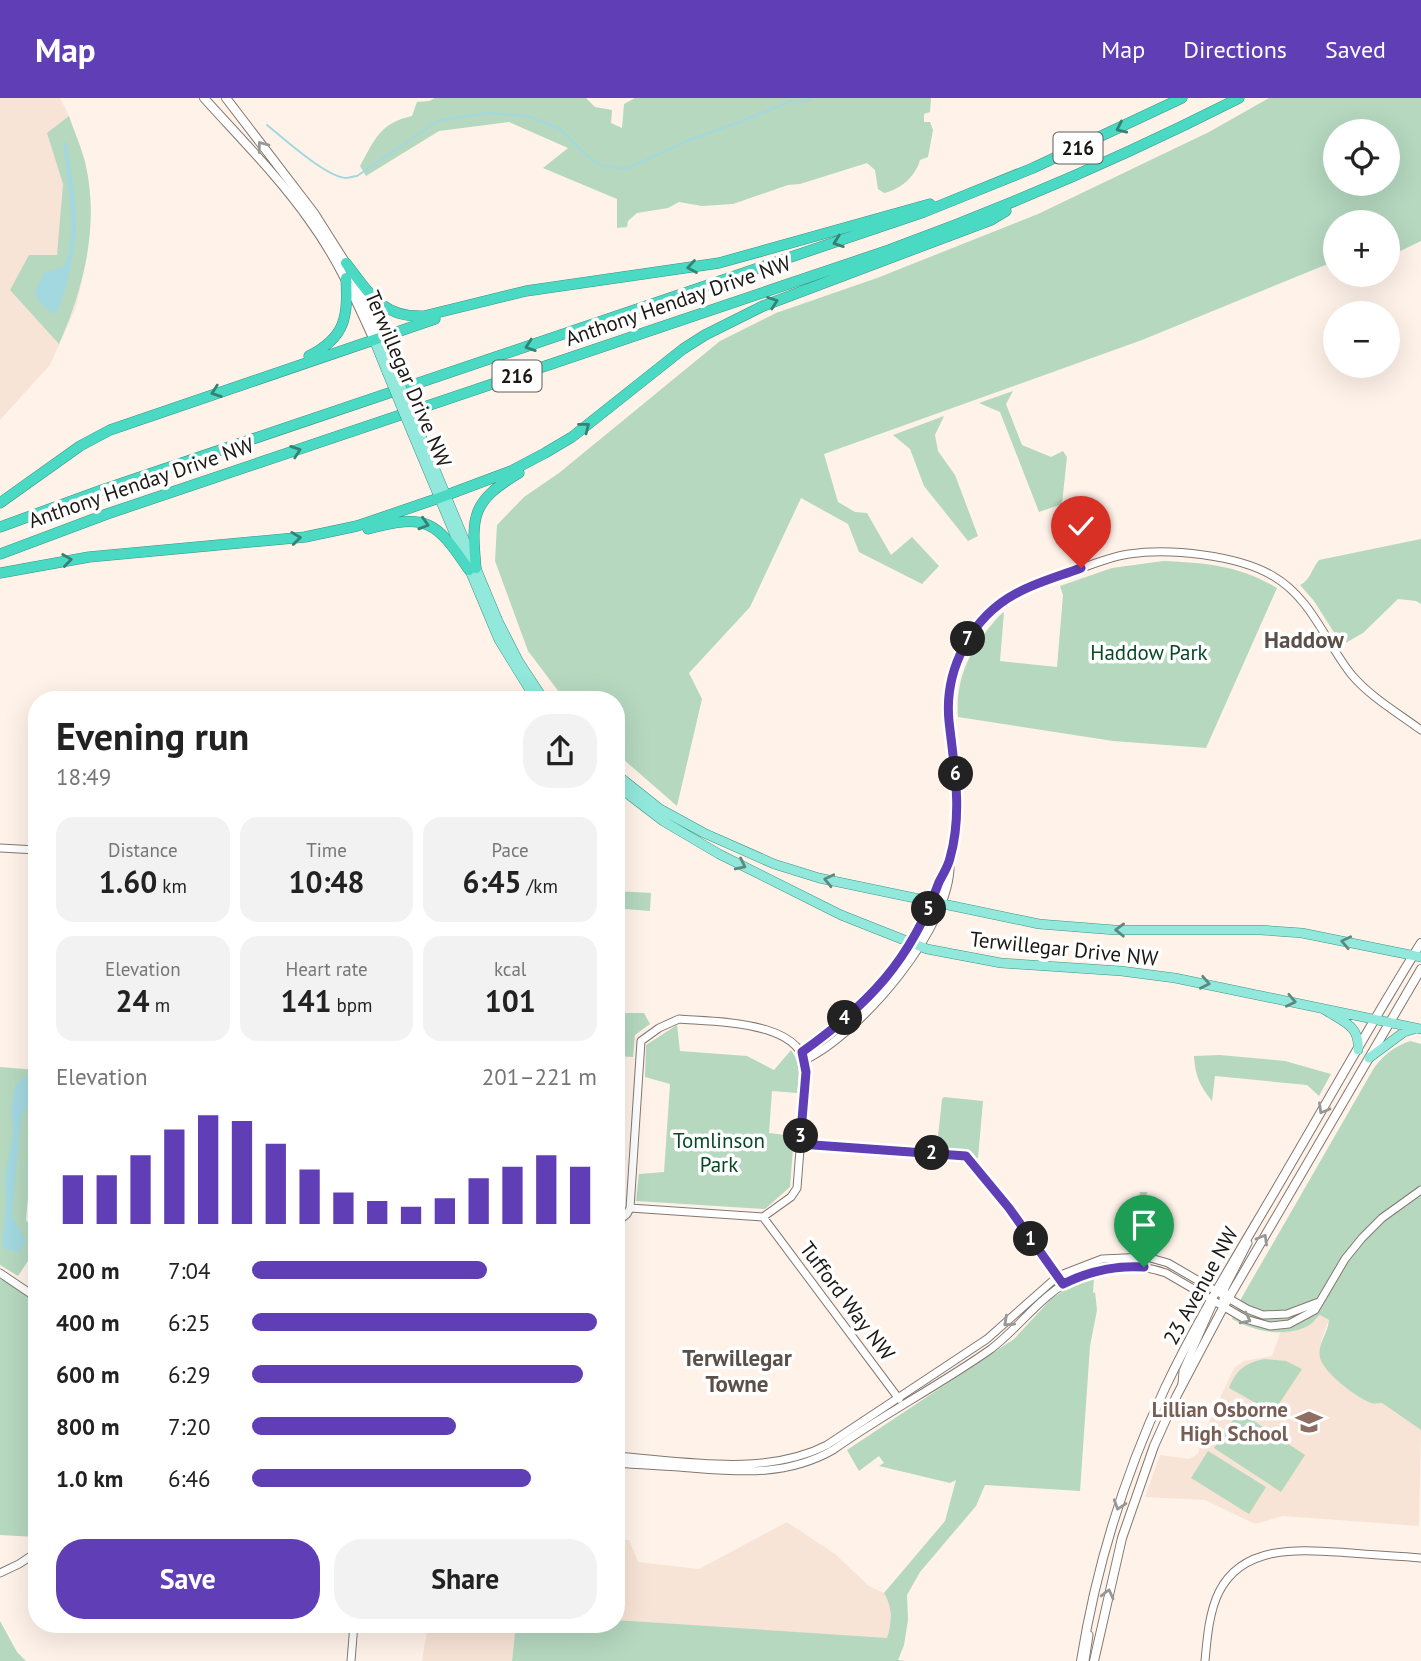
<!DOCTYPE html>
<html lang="en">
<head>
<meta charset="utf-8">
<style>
	:root { --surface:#fff; --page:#f2f2f2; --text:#222; --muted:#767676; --accent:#603eb6 }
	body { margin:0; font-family:"PT Sans",sans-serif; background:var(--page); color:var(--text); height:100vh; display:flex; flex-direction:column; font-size:26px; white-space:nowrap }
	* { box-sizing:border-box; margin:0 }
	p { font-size:23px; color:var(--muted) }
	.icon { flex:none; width:38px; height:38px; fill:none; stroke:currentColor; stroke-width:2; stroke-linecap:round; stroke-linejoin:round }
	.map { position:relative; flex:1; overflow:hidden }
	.side { position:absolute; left:28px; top:593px; width:597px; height:942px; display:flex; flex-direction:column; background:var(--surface); border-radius:28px; box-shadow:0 7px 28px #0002 }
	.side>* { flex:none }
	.controls { position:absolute; left:1323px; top:21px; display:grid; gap:14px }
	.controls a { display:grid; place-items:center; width:77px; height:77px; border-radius:50%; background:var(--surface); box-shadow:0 7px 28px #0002; font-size:35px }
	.pin { position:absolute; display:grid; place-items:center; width:60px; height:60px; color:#fff; margin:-72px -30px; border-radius:50% 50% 50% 0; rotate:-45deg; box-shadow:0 0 7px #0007 }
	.pin .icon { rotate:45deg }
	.km { position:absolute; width:35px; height:35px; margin:-18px; border-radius:50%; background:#222; color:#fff; font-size:19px; line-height:35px; text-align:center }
	.round { display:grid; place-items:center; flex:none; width:74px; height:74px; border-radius:28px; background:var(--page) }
	.headline { display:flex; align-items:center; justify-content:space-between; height:119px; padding:0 28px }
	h1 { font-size:38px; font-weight:700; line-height:52px }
	.metrics { display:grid; grid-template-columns:repeat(3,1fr); gap:10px; height:119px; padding:7px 28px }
	.metrics div { display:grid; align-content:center; border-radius:18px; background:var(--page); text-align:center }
	.metrics b { font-size:30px; font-weight:700 }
	.metrics small { font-size:19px; font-weight:400 }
	.metrics p { font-size:19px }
	.chart { height:196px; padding:14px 28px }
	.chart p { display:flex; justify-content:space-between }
	.chart svg { width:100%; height:126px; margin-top:7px; stroke:var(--accent); stroke-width:6 }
	.primary-button { display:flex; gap:14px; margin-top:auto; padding:14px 28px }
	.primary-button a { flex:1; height:80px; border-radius:28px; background:var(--accent); color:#fff; font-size:28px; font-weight:700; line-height:80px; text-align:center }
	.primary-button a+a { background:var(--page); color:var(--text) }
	ul { padding:0 28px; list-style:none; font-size:23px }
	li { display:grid; grid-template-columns:112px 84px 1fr; align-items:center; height:52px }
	li i { height:18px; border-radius:9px; background:var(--accent) }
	header { display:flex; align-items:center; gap:42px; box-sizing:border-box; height:98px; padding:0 35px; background:var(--accent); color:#fff }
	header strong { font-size:33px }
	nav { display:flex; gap:38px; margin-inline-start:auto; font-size:24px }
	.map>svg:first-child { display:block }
	.built { fill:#f8e4d6 }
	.green { fill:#b5d8bf; fill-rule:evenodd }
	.water { fill:#a3d8e0 }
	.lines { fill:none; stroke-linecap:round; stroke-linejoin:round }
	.stream { stroke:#a3d8e0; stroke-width:2 }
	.tertiary-casing { stroke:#837870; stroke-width:9 }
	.secondary-casing { stroke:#837870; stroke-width:10 }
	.primary-casing { stroke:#3a9586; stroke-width:10 }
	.motorway-casing { stroke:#3a9586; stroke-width:11 }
	.tertiary { stroke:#fff; stroke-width:7 }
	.secondary { stroke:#fff; stroke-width:8 }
	.primary { stroke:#92e8db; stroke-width:9 }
	.motorway { stroke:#4ad9c3; stroke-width:10 }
	.primary-bridge-casing { stroke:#3a9586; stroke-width:10; stroke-linecap:butt }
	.primary-bridge { stroke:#92e8db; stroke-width:9 }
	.oneway { stroke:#358274 }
	.oneway2 { stroke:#989795 }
	.oneway3 { stroke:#5c8a81 }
	.route-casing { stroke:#fff; stroke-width:14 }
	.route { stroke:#603eb6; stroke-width:9 }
	.labels { text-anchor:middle; stroke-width:7; stroke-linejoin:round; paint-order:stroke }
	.shield { fill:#fff; stroke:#5f5d5a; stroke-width:2 }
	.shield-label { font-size:19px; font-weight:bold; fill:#1b1714 }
	.street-label { font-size:21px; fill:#1b1714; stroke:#fff }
	.park-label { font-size:21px; fill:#074927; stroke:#fff }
	.education-label { font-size:21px; font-weight:bold; fill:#785e54; stroke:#fff; text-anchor:end }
	.neighbourhood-label { font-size:23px; font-weight:bold; fill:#5b5049; stroke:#fff }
</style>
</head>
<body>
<header>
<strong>Map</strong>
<nav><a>Map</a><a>Directions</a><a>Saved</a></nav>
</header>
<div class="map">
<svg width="1421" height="1563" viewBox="0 0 1421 1563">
	<rect width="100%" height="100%" fill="#fff2e9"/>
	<path class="built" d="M 0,0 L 60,0 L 69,18 L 85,64 L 91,108 L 87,159 L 76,209 L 50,267 L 0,322 Z
		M 1320,1217 L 1329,1222 L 1321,1243 L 1337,1283 L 1382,1305 L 1421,1332 L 1419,1428 L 1283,1418 L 1255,1426 L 1205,1402 L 1145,1399 L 1160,1357 L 1189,1361 L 1198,1356 L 1204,1335 L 1234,1270 L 1244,1263 L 1272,1258 L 1280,1235 L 1308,1228 Z
		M 787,1424 L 835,1456 L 869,1488 L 884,1495 L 890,1505 L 891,1525 L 887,1541 L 616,1522 L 616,1441 L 629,1442 L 638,1464 L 699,1471 Z
		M 428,1526 L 516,1526 L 512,1563 L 422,1563 Z"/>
	<path class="green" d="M 435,0 L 586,0 L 595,9 L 612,12 L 611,25 L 622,30 L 624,6 L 635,0 L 931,0 L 930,14 L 924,16 L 924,24 L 930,24 L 933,32 L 928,59 L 920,62 C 915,79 901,91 884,95 L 878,91 L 875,72 L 867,65 L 800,86 L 788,87 L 733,106 L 702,108 L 679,104 L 668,110 L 637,115 L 628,123 L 627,129 L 617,130 L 617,101 L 543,70 L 568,50 L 509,24 L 439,33 L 366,78 L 360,68 C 375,41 380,25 412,18 L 417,4 L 429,3 Z
		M 1269,0 L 1421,0 L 1421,143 L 1388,159 L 1388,124 L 1335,124 L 1335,163 L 1142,242 L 824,356 L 838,404 L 855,414 L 867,415 L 891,457 L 912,439 L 939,468 L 922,486 L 859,454 L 848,426 L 801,400 L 750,509 L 689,575 L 702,601 L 677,708 L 616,655 L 616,602 L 565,602 L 528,553 L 495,463 L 497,427 L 524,399 L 559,375 L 720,243 L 776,215 L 877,180 L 1038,116 L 1209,34 ZM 1388,33 L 1388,86 L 1335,86 L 1335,33 Z
		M 69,18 C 74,33 81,48 85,64 C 100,125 84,190 59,246 L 10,192 L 29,157 L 57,157 L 63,86 L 47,35 Z
		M 1013,293 L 1006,306 L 1022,347 L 1051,359 L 1063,353 L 1067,359 L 1062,406 L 1039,414 L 1000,314 L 979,305 Z
		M 944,318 L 935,337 L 938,353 L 955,377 L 978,438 L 968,443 L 924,388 L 910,351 L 893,337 Z
		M 1421,441 L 1421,506 L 1416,503 L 1398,501 L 1363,535 L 1342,547 L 1314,503 L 1300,487 C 1310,483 1312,470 1319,462 Z
		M 1163,463 C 1206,465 1238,467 1277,490 L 1206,650 L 1113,643 L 958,619 C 955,578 972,548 999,518 L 1004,514 L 1000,563 L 1057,569 L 1063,497 L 1060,488 L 1112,470 Z
		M 616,793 L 651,795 L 650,813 L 625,811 L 617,915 L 644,915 L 650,926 L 635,937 L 633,959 L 616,958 Z
		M 677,927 L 680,953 L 747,958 L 774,972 L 791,952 C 801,966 799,978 797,995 L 772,993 L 769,1035 L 794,1038 L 790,1089 L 765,1111 L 636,1103 L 639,1076 L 664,1074 L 670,986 L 645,979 L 646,947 Z
		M 1410,943 L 1421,946 L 1421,1332 L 1382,1305 C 1378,1305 1374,1306 1371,1305 C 1357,1300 1324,1275 1320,1260 C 1317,1246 1328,1236 1329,1222 L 1320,1217 C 1316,1220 1312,1226 1308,1228 C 1284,1240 1253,1233 1232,1221 L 1242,1199 L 1374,970 C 1384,956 1394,949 1410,943 Z
		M 1220,957 L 1285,963 L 1331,976 L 1319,998 L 1307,987 L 1215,978 L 1212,1003 C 1200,988 1195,978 1194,958 Z
		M 0,969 L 37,972 L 37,1024 L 34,1027 L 26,1122 L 37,1137 L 37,1155 L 34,1154 L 18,1178 L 0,1167 Z
		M 944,999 L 983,1003 L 978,1060 L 974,1061 L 967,1054 L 939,1051 L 937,1048 L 942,1001 Z
		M 1140,1094 L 1147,1094 L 1143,1145 L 1129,1144 C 1131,1126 1137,1112 1140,1094 Z
		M 1094,1180 L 1093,1195 L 1095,1194 L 1097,1212 L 1090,1248 L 1080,1393 L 985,1387 L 976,1408 L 920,1474 L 907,1497 L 908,1522 L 904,1547 L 898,1562 L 905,1563 L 512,1563 L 516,1526 L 616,1526 L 616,1522 L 887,1540 C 892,1524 893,1510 884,1495 L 945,1423 L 956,1382 L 950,1385 L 879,1368 L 884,1365 L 879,1358 L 859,1373 L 847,1352 L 1014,1241 L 1052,1200 L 1074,1186 Z
		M 0,1181 L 15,1189 L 37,1206 L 37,1439 L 0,1437 Z
		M 1265,1261 L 1286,1263 L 1302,1271 L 1275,1312 L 1270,1313 L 1229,1290 C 1237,1271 1245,1265 1265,1261 Z
		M 1239,1313 L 1305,1357 L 1281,1394 L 1214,1350 Z
		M 1208,1353 L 1266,1389 L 1249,1416 L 1191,1380 Z
		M 0,1523 L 17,1554 L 26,1563 L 0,1563 Z"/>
	<path class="water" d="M 65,44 L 67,45 L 75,102 L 76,135 L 67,186 L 58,212 L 53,216 L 41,206 L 35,195 L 44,175 L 63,169 C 80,143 66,75 63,45 Z
		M 24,979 L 37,980 L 37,1005 L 29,1005 L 21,1019 L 12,1118 L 26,1144 L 19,1154 L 7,1152 L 2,1146 L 6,1109 L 5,1080 L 13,1034 L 11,1010 L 15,988 Z"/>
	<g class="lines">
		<path class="stream" d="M 267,27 C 283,40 326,79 346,80 C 347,80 356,78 357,78 L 438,23 L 487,15 L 528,18 L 560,31 L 586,57 L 602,68 L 625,71 L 692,41 L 740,24 L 788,4 L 804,3 L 812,0"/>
		<g class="tertiary-casing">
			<path id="tertiary" d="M 0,750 L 37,752
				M 679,921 C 715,924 807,922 806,974 L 797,1090 L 791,1099 L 763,1119 L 630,1110 L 641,943 L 659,930 Z
				M 802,954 C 866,908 912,860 939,785 C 942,777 948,770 950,761 C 956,740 958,715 957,693 C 956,649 940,606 957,563 C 978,509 1018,492 1069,475 C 1088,468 1108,459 1129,456 C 1170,450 1238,457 1273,478 C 1311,500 1325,543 1351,576 C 1369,598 1398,615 1421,632
				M 805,962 C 860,936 954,827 950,763
				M 800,1046 L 966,1058 L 1008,1110 L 1060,1181
				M 763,1119 L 899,1301
				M 616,1125 L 627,1116 L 630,1110
				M 0,1175 L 37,1200
				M 1223,1201 L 1225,1190 L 1248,1145
				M 1182,1286 L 1183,1273 L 1214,1203
				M 616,1358 C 683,1363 765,1379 827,1347 L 987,1241 L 1058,1178 L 1102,1161 L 1147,1159 L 1168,1165 L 1247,1211 L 1263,1217 L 1287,1216 L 1319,1204
				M 616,1365 C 641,1367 666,1368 691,1370 C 742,1374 787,1378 833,1352 C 884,1316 940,1287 991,1251 C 1021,1228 1042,1195 1077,1179 C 1105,1166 1136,1165 1166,1175 L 1245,1221 L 1270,1228 L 1289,1226 L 1315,1212 L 1345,1161 L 1362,1140 L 1382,1120 L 1421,1092
				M 0,1475 L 19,1466 L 37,1454
				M 351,1563 L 354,1526
				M 1085,1563 L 1089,1537
				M 1205,1563 C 1207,1541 1209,1514 1219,1494 C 1244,1444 1305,1452 1351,1455 C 1374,1457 1398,1458 1421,1460"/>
		</g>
		<g class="secondary-casing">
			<path id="secondary" d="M 204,0 C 240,40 279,79 310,123 C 337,160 355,200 374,242
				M 226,0 L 314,115 L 347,167
				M 355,182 L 381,239
				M 1081,1563 C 1096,1469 1125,1376 1165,1290 C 1201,1214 1247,1142 1289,1069 C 1333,994 1375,918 1421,845
				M 1094,1563 L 1122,1440 L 1154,1348 L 1177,1297 L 1224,1208 L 1421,871"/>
		</g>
		<g class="primary-casing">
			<path id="primary" d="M 381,239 L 394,271
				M 374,242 L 387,274
				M 420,335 L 498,523 L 519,564 L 544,602
				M 413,337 L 499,542 L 536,602
				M 616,676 L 660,711 L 704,735 L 774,766 L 819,780 L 1039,826 L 1115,832 L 1260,832 L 1302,835 L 1421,859
				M 616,687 L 663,723 L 719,756 L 841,817 L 927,851 L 1001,865 L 1121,873 L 1175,880 L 1421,931
				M 1325,912 C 1344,924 1360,928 1358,952
				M 1369,960 L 1404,934 L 1414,931"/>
		</g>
		<g class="motorway-casing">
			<path id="motorway" d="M 346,165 C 369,195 382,220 424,218 L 526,193 L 719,165 L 930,106
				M 309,258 C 346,239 348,219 346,180
				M 0,405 L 80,348 L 110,332 L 435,221
				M 0,429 L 102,392 L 924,114 L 1033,70 L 1182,0
				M 368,431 C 427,415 436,423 469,472
				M 0,456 L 107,416 L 889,152 C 1009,108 1125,58 1239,0
				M 476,470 C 471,417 472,403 519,375
				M 0,475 L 89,459 L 305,439 L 357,428 L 439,400 L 511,373 L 545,355 L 572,339 L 683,251 L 705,237 L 763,208 L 991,122 L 1006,113"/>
		</g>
		<use href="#tertiary" class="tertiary"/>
		<use href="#secondary" class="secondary"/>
		<use href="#primary" class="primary"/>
		<use href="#motorway" class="motorway"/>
		<g class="primary-bridge-casing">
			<path id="primary-bridge" d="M 394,271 L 420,335
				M 387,274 L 413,337"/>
		</g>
		<use href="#primary-bridge" class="primary-bridge"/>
	</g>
	<defs><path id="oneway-chevron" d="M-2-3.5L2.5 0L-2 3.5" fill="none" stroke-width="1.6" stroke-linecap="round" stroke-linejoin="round" transform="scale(1.75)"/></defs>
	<g class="oneway">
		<use href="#oneway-chevron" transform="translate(1121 30) rotate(155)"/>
		<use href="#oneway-chevron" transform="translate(838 144) rotate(161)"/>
		<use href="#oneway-chevron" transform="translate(692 169) rotate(171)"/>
		<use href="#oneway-chevron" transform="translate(773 204) rotate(-20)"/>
		<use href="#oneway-chevron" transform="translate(530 248) rotate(161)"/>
		<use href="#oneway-chevron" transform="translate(216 294) rotate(161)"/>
		<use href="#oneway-chevron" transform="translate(585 329) rotate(-38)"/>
		<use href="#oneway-chevron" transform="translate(296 353) rotate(-19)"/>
		<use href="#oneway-chevron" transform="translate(424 426) rotate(17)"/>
		<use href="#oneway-chevron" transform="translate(296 440) rotate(-7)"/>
		<use href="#oneway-chevron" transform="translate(67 462) rotate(-8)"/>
	</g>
	<g class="oneway2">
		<use href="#oneway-chevron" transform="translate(262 48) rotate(-127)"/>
		<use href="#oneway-chevron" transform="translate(1323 1011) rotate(120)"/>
		<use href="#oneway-chevron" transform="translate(1263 1141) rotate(-60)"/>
		<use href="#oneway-chevron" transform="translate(1246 1221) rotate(26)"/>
		<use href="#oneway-chevron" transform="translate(1008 1224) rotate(138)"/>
		<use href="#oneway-chevron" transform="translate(1119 1407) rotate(108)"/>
		<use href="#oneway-chevron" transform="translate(1108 1496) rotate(-76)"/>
	</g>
	<g class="oneway3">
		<use href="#oneway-chevron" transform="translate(741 767) rotate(26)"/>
		<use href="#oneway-chevron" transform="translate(829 782) rotate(-167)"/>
		<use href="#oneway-chevron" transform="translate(1120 832) rotate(-179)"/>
		<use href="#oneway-chevron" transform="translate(1346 844) rotate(-168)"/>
		<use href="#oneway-chevron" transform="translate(1205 885) rotate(11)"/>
		<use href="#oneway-chevron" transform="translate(1291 903) rotate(12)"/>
	</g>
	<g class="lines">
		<g class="route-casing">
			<path id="route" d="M 1081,470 C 1060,478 1037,484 1017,495 C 971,519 944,572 949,623 C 954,669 963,714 950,760 C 948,769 943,776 939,784 C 911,862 869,906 802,954 L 806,974 L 800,1046 L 966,1058 L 1009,1110 L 1063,1186 C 1089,1173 1114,1167 1144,1169"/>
		</g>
		<use href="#route" class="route"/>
	</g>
	<defs>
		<g id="school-bare" transform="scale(2.1)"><path d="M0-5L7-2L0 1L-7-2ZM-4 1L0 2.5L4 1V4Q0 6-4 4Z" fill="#8d6e63" stroke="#fff" stroke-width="2.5" paint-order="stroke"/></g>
	</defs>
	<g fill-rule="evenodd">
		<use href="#school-bare" x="1309" y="1324"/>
	</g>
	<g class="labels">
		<g class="shield">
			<rect x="1053.5" y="34.5" width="49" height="31" rx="5"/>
			<rect x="492.5" y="262.5" width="49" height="31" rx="5"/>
		</g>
		<g class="shield-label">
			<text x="1078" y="57">216</text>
			<text x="517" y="285">216</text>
		</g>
		<g class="street-label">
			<text transform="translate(678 203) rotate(-19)" y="7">Anthony Henday Drive NW</text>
			<text transform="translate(408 281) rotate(67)" y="7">Terwillegar Drive NW</text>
			<text transform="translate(141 385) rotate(-19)" y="7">Anthony Henday Drive NW</text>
			<text transform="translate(1064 851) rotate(6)" y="7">Terwillegar Drive NW</text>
			<text transform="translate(1201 1188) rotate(-61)" y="7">23 Avenue NW</text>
			<text transform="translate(847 1203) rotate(53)" y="7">Tufford Way NW</text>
		</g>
		<g class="park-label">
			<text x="1149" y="562">Haddow Park</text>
			<text x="719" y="1050">Tomlinson<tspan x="719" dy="24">Park</tspan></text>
		</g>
		<g class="education-label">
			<text x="1288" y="1319">Lillian Osborne<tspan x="1288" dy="24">High School</tspan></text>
		</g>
		<g class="neighbourhood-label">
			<text x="1304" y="550">Haddow</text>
			<text x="737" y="1268">Terwillegar<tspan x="737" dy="26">Towne</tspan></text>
		</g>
	</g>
</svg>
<div class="controls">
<a><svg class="icon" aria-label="locate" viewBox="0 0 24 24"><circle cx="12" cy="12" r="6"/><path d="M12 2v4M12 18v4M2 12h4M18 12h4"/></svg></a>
<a>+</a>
<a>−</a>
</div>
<div class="pin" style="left:1144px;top:1169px;background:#1e9e55"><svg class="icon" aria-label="arrive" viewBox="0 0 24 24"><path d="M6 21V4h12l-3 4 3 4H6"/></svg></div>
<div class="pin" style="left:1081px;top:470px;background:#d93025"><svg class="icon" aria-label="check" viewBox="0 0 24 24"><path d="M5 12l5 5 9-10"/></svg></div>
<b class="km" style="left:1031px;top:1141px">1</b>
<b class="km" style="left:932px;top:1055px">2</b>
<b class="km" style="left:801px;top:1038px">3</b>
<b class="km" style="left:845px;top:920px">4</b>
<b class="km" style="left:929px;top:811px">5</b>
<b class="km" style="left:956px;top:676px">6</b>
<b class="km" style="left:968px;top:541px">7</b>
<section class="side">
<div class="headline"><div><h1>Evening run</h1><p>18:49</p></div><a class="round"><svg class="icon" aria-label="share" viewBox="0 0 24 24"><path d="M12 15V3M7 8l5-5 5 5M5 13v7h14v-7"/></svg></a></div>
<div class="metrics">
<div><p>Distance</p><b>1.60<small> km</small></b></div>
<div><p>Time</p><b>10:48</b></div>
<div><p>Pace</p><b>6:45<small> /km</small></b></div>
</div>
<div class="metrics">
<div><p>Elevation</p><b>24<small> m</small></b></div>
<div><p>Heart rate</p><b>141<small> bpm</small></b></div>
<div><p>kcal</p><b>101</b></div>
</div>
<div class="chart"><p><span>Elevation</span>201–221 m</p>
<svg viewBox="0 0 160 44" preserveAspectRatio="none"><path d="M5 44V27M15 44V27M25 44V20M35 44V11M45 44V6M55 44V8M65 44V16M75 44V25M85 44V33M95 44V36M105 44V38M115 44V35M125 44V28M135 44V24M145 44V20M155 44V24"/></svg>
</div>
<ul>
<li><b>200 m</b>7:04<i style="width:68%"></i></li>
<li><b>400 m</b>6:25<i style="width:100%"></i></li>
<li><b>600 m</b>6:29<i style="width:96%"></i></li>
<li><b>800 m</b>7:20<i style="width:59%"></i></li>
<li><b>1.0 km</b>6:46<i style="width:81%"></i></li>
</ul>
<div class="primary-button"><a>Save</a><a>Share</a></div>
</section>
</div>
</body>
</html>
